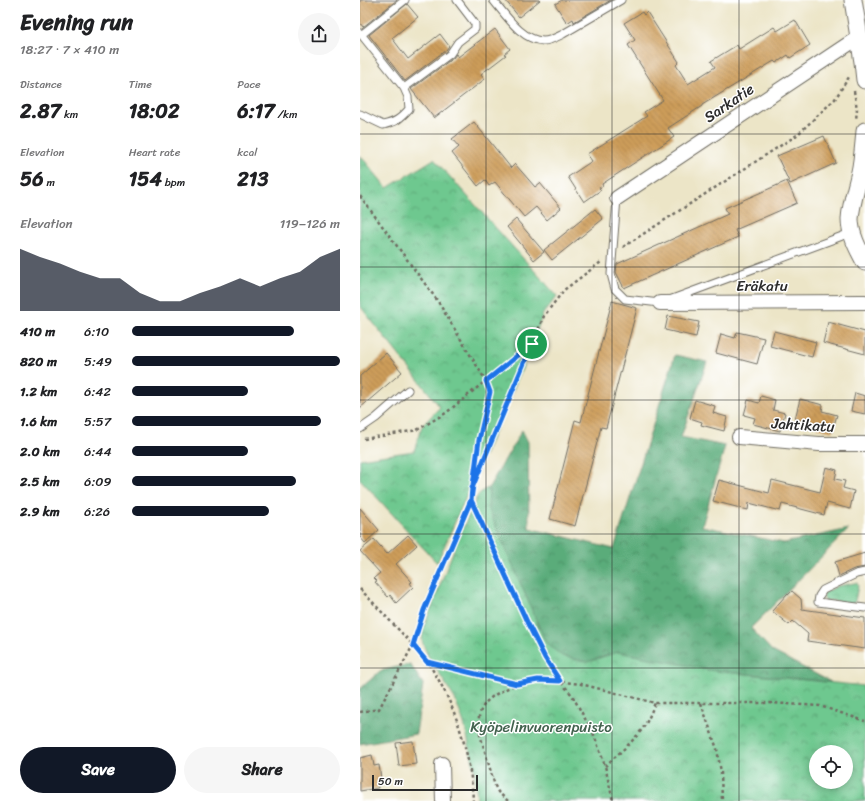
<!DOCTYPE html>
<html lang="en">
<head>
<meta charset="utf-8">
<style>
	:root { --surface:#fff; --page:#f6f6f6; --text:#202124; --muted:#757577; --accent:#111827 }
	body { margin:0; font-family:Sriracha,sans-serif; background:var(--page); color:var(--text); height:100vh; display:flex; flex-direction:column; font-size:15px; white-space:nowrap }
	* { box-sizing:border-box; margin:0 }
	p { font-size:13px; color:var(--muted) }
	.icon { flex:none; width:22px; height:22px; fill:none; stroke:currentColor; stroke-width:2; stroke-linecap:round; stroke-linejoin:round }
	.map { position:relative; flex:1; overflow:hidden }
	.side { display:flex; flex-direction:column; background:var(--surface); width:360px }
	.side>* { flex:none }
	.tools { position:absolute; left:449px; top:745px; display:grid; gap:8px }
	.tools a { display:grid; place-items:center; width:44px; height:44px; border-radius:50%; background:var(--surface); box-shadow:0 2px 10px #0003; font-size:20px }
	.scale { position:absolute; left:12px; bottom:10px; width:106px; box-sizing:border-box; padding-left:4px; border:2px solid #2b2b2b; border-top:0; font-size:11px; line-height:14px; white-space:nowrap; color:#2b2b2b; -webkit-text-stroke:3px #fff; paint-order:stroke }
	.pin { position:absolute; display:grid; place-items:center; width:34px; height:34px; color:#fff; margin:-17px; border:2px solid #fff; border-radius:50%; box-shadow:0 1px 4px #0007 }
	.round { display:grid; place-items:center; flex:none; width:42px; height:42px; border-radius:21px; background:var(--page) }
	.headline { display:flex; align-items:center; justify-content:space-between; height:68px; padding:0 20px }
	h1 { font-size:22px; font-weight:800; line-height:30px }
	.metrics { display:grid; grid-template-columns:repeat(3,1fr); gap:6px; height:68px; padding:4px 20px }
	.metrics div { display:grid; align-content:center }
	.metrics b { font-size:20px; font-weight:800 }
	.metrics small { font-size:11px; font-weight:400 }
	.metrics p { font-size:11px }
	.chart { height:112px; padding:8px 20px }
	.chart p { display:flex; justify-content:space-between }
	.chart svg { width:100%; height:72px; margin-top:4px; fill:var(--accent); opacity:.7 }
	.action { display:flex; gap:8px; margin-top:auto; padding:8px 20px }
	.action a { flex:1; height:46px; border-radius:24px; background:var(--accent); color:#fff; font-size:16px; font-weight:800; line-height:46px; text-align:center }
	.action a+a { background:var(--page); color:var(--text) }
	ul { padding:0 20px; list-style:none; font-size:13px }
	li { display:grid; grid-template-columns:64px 48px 1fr; align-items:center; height:30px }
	li i { height:10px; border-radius:5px; background:var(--accent) }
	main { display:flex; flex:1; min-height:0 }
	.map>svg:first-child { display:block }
	.grass { fill:url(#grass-tufts); stroke:#4c7a5d }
	.forest { fill:url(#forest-crowns); stroke:#426c52 }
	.park { fill:url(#park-crowns); stroke:#4c7a5d; fill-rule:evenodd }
	.building { fill:url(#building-back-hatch) }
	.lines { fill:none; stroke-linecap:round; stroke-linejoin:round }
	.service-casing { stroke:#6f6c62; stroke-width:9 }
	.minor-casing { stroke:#6f6c62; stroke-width:16 }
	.tertiary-casing { stroke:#6f6c62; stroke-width:19 }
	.path { stroke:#6f6c62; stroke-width:2.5; stroke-dasharray:3 3; stroke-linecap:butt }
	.service { stroke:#fff; stroke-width:7 }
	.minor { stroke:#fff; stroke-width:14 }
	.tertiary { stroke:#fff; stroke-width:17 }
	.route-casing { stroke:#fff; stroke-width:8 }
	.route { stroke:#1a73e8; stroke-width:5 }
	.grid { fill:none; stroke:#2b2b2b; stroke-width:1; stroke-opacity:0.55 }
	.labels { text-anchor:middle; stroke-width:3; stroke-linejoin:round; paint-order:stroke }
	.street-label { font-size:15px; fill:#2b2b2b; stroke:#fff }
	.park-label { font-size:15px; fill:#42624e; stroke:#fff }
</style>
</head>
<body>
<main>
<section class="side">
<div class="headline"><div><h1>Evening run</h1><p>18:27 · 7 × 410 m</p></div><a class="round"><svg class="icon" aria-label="share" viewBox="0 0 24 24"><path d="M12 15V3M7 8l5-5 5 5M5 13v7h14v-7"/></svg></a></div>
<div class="metrics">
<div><p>Distance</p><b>2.87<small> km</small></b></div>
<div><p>Time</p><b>18:02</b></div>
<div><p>Pace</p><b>6:17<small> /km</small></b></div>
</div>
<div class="metrics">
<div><p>Elevation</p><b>56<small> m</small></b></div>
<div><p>Heart rate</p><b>154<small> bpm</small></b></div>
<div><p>kcal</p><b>213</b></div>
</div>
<div class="chart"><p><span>Elevation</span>119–126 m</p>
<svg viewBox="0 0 160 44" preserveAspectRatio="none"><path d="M0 44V6L10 11L20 15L30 20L40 24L50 24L60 33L70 38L80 38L90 33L100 29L110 24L120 29L130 24L140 20L150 11L160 6V44z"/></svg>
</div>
<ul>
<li><b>410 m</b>6:10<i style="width:78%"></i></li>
<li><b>820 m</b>5:49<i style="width:100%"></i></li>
<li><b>1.2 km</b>6:42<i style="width:56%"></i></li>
<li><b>1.6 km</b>5:57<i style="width:91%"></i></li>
<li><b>2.0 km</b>6:44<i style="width:56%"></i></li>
<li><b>2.5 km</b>6:09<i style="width:79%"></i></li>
<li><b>2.9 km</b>6:26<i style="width:66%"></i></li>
</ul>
<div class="action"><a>Save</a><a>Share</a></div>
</section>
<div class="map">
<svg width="505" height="801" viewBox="0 0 505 801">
	<defs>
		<pattern id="grass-tufts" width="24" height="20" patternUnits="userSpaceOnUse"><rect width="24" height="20" fill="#6ec88f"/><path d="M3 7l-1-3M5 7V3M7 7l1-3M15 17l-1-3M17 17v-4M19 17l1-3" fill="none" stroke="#5ba375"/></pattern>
		<pattern id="forest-crowns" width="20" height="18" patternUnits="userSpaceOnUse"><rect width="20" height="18" fill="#5aac7a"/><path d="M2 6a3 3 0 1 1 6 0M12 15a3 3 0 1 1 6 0" fill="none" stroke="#4b8c64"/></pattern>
		<pattern id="park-crowns" width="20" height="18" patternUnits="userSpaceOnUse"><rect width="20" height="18" fill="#6ec88f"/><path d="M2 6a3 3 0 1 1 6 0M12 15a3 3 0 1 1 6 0" fill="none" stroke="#5ba375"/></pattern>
		<pattern id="building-back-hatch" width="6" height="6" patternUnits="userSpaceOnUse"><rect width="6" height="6" fill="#cd9d5a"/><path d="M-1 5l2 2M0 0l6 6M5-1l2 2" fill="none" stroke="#a7804b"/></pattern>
	</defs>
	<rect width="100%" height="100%" fill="#fff"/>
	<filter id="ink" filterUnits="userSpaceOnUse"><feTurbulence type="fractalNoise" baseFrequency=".025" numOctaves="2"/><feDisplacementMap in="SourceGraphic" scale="8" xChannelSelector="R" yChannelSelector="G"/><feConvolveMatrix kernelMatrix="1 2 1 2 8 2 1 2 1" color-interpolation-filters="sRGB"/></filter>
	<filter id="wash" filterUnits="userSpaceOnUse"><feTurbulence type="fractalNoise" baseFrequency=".012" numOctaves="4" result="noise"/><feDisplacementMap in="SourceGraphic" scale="16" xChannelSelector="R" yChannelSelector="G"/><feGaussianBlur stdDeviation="0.9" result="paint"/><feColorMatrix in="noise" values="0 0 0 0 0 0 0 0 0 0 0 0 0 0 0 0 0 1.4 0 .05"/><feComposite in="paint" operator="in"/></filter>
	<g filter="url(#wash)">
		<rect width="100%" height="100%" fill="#ece5c7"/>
		<path class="grass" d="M 494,583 L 497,583 L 498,586 L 495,601 L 493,603 L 465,600 L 463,595 L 464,593 L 478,586 Z"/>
		<path class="forest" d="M 315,355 L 347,362 L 321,437 L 365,446 L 342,526 L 424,543 L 489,529 L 391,628 L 412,651 L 471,682 L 355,671 L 258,652 L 227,662 L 202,656 L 186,643 L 128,508 L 129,487 L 162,430 L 168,442 L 169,528 L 254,549 Z
			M 50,664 L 63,684 L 56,734 L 0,744 L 0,689 L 20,671 Z"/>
		<path class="park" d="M 0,155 L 27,188 L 74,159 L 197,296 L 183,314 L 162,369 L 77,563 L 0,479 L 0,459 L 54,451 L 62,426 L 80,407 L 0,306 Z
			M 129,487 L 128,508 L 186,643 L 202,656 L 227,662 L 258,652 L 355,671 L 505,686 L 505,801 L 117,801 L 115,772 L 104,723 L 95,699 L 67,654 L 62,641 L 63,629 L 98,539 L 117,497 L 122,491 ZM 456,752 L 486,752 L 486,782 L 456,782 Z"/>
		<g id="blocks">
			<path class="building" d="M 0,0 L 37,0 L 3,27 L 0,23 Z
				M 145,0 L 180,0 L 159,17 Z
				M 202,0 L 251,0 L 214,22 L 213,19 L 207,23 L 195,4 Z
				M 47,4 L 58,17 L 32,38 L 48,59 L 80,34 L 89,46 L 86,50 L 45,81 L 9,35 Z
				M 282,12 L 284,15 L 287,12 L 319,62 L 316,65 L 328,84 L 355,67 L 351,61 L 377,45 L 379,49 L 414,27 L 417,31 L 435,20 L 450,45 L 430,58 L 428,55 L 416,63 L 414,61 L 342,105 L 342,106 L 308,128 L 314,137 L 242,184 L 243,186 L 239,188 L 241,190 L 224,202 L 208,177 L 232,161 L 227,154 L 287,116 L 284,112 L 303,100 L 268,45 L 275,40 L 264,23 Z
				M 135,29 L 150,49 L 144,54 L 146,55 L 121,74 L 125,79 L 74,118 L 51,89 L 93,58 L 96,54 L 98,57 Z
				M 114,122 L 151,168 L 155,164 L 175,187 L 180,183 L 201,208 L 187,220 L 176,207 L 164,217 L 135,182 L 129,186 L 125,180 L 118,186 L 92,153 L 99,147 L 92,139 Z
				M 464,136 L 476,163 L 430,184 L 417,156 Z
				M 427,181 L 437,203 L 375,230 L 378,237 L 264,288 L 256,272 L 257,264 L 368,214 L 365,208 Z
				M 235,209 L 243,219 L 192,260 L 184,250 Z
				M 156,219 L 184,252 L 174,260 L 147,227 Z
				M 252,301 L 277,308 L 246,428 L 241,427 L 215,526 L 190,519 L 215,420 L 221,422 Z
				M 308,316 L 339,322 L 336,337 L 305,330 Z
				M 468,322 L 505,332 L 505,354 L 463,343 Z
				M 414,331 L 456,342 L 452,357 L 410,346 Z
				M 377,332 L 404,338 L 397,364 L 356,353 L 361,334 L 375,338 Z
				M 26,353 L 42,372 L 0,408 L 0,376 Z
				M 495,393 L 505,396 L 505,414 L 491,411 Z
				M 401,396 L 415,400 L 413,410 L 425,413 L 420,431 L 393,424 L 395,418 L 384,415 L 388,400 L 399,403 Z
				M 440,399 L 463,405 L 462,411 L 477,415 L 472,432 L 457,428 L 458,424 L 435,419 Z
				M 335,400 L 355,406 L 353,413 L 367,417 L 364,431 L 341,425 L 342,422 L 330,418 Z
				M 466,467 L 477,470 L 475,479 L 485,481 L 483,488 L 494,491 L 490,509 L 467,503 L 464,515 L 422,504 L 420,511 L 389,503 L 388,510 L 353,501 L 359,480 L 409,493 L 412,480 L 460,492 Z
				M 0,508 L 19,530 L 5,543 L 0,537 Z
				M 48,535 L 57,545 L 36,564 L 52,582 L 50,583 L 53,587 L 36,603 L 30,595 L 28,597 L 15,582 L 17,581 L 14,578 L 20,573 L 0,551 L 14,539 L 27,554 Z
				M 505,553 L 505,567 L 494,569 L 479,576 L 475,562 Z
				M 432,591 L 441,599 L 442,609 L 505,618 L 505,649 L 447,641 L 448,634 L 433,621 L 429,625 L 412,611 L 427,594 L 428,595 Z
				M 53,741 L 56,764 L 39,766 L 36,743 Z
				M 12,755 L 14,766 L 19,765 L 21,779 L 17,780 L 18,788 L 0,791 L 0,758 Z"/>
		</g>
	</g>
	<g filter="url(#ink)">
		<use href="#blocks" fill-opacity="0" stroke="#6f6c62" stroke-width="1"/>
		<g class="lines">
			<g class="service-casing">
				<path id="service" d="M 133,0 C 146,15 161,40 183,41 C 190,41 197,37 203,34 L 261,0
					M 0,33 L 44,88 L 48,97 L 49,109 C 40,119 36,122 23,125 L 0,114
					M 1,35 L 45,0
					M 44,88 L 90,54 L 98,42 L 115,29 L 115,24 L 113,21 L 97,0
					M 257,198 L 251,274 L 255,289 L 265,299 L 300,303 L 303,302
					M 312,299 L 485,235 L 493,234
					M 0,429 L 16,418 L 48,390
					M 505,572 L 496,574 L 463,590 L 459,596 L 458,602 L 505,608"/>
			</g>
			<g class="minor-casing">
				<path id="minor" d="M 257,198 L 499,37
					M 300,303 L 505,302
					M 379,437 L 459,444 L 505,444
					M 82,764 L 83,801"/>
			</g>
			<g class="tertiary-casing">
				<path id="tertiary" d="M 493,0 L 503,62 L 505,80
					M 505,131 C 504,143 503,155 501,167 C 498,184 491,202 490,219 C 490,234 498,249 505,262"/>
			</g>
			<path class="path" d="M 494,91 L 497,109 L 496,120
				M 0,196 L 77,300 L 126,381 L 130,392 L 119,440 L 113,484
				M 263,247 L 437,135 L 475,99 L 489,77
				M 4,439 L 57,430 L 86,413 L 171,344
				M 111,500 L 168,624 L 185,658 L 200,681 L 212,695 L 234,735 L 241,754 L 245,766 L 253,801
				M 0,589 C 13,602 25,616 38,629 C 48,640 59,651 68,663 C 95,702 111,754 113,801
				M 67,662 L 157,684 L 170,681 L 186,680 L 221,684 L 295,703 L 410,703 L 460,706 L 505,721
				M 341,703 L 357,749 L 359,761 L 361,772 L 362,801
				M 0,712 L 19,709 L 53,645 L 64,610 L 111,500 L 112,488 L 172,344 L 184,316 L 204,290 L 241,262
				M 245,766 C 258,754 272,743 283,728 C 288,721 291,712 295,703
				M 148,801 L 138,792 L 135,786 L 119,731 C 115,702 134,694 157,684"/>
			<use href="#service" class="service"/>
			<use href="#minor" class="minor"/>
			<use href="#tertiary" class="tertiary"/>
		</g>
	</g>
	<g class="lines" filter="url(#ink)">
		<g class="route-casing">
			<path id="route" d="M 172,344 L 112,488 L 111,500 L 64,610 L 53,645 L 67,662 L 157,684 L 178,680 L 200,681 L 185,658 L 168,624 L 111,500 L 119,440 L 130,392 L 126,381 L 172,344"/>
		</g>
		<use href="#route" class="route"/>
	</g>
	<path class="grid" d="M 126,0 L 126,801M 252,0 L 252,801M 379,0 L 379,801M 0,134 L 505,134M 0,267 L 505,267M 0,400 L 505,400M 0,534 L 505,534M 0,668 L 505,668"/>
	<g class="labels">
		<g class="street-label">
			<text transform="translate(369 103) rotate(-34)" y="5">Sarkatie</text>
			<text x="402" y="291">Eräkatu</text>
			<text transform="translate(443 425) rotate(3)" y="5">Jahtikatu</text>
		</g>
		<g class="park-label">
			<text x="181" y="732">Kyöpelinvuorenpuisto</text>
		</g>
	</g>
</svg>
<div class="tools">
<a><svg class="icon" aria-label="locate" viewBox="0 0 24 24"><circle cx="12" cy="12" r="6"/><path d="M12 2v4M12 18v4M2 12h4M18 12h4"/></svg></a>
</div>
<div class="scale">50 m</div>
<div class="pin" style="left:172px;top:344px;background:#1e9e55"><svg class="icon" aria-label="arrive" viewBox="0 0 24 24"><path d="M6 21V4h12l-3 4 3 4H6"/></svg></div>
</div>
</main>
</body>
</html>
